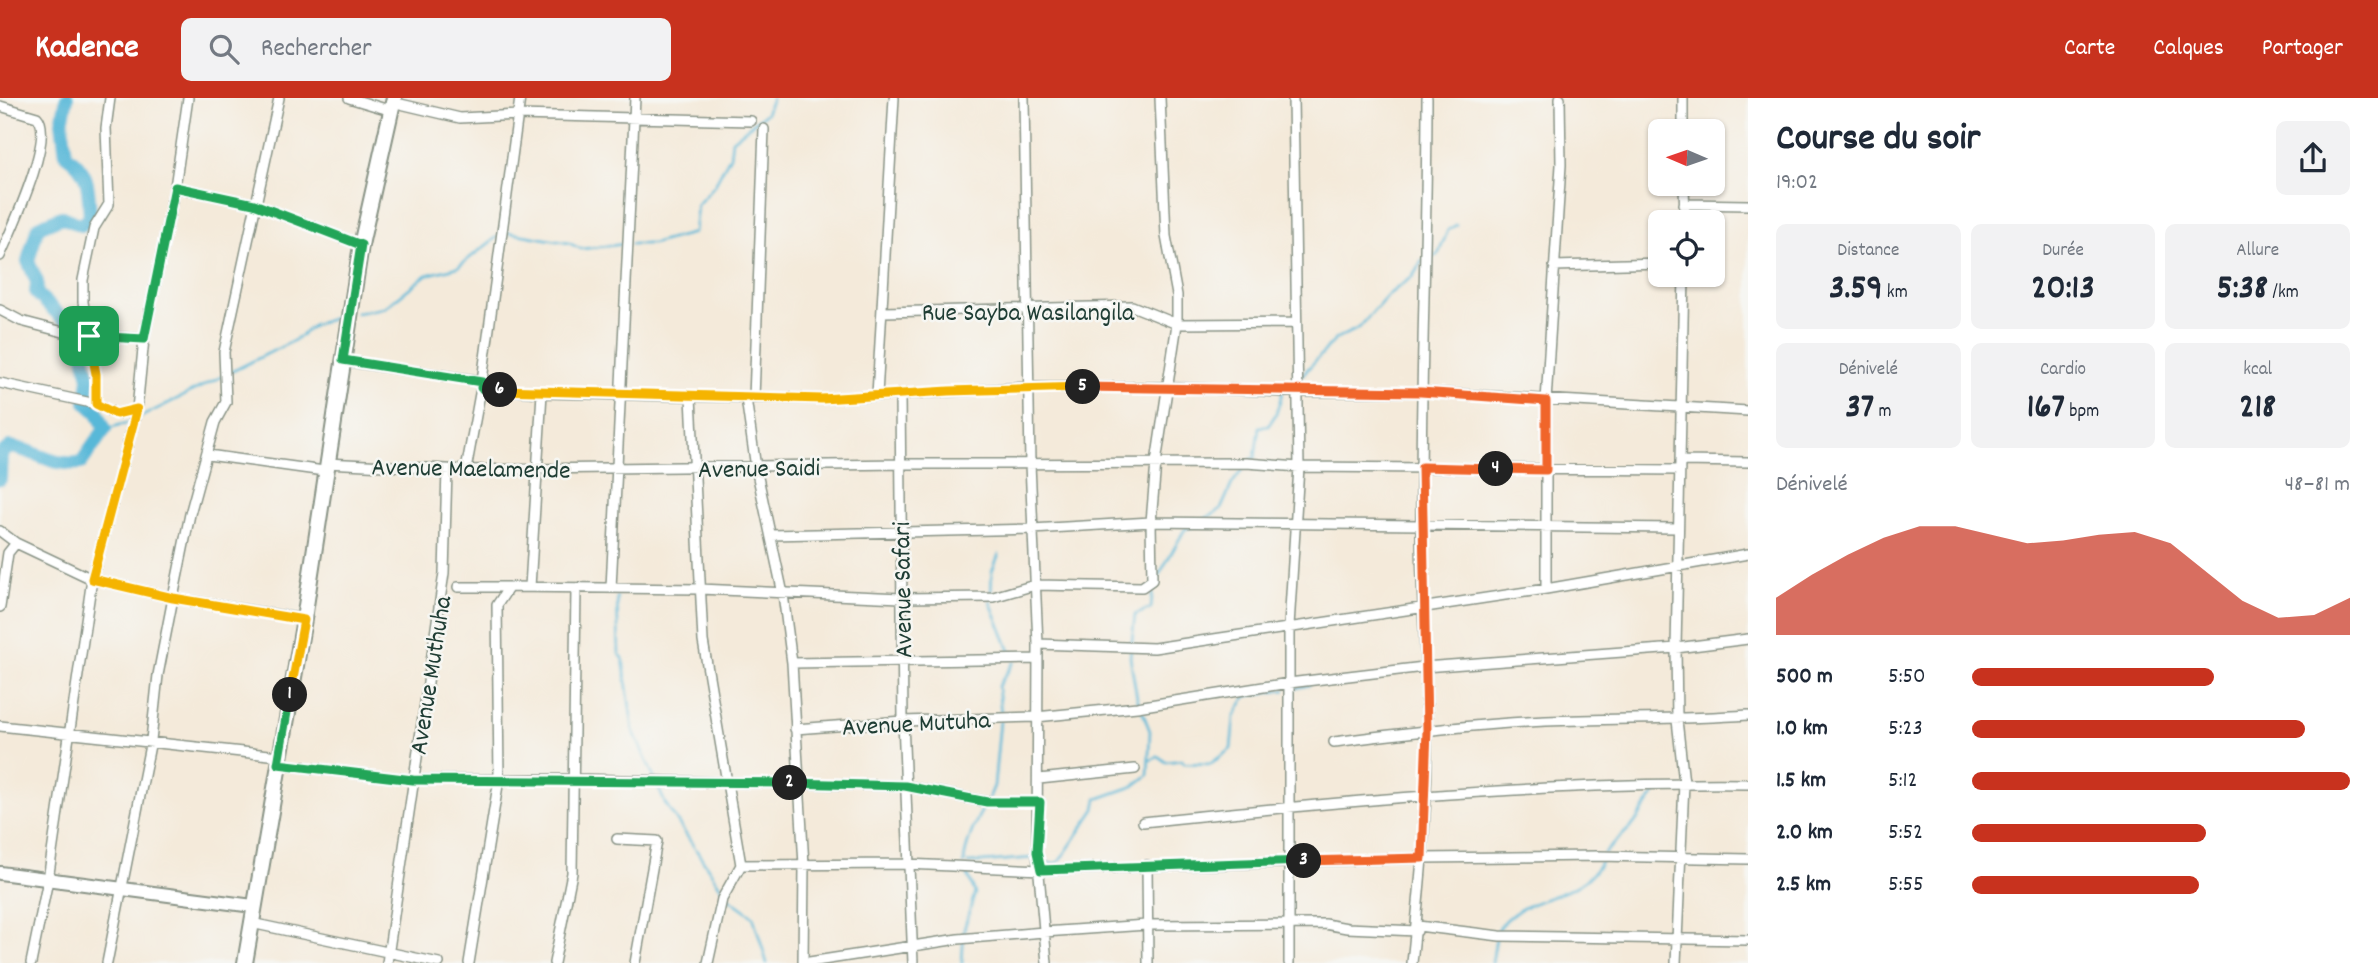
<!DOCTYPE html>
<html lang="fr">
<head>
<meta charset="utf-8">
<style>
	:root { --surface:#fff; --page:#f2f2f3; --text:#1f2937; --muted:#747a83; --accent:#c8321e }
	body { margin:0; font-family:Dekko,sans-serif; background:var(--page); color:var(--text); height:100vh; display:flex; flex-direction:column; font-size:26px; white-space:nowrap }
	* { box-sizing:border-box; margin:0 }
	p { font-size:23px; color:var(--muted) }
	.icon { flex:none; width:38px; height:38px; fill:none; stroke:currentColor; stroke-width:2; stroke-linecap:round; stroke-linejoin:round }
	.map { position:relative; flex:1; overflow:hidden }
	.drawer { display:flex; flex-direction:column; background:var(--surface); width:630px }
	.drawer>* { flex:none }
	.needle { width:46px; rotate:272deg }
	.controls { position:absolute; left:1648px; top:21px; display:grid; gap:14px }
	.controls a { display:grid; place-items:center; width:77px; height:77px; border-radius:10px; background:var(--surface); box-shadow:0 2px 5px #0004; font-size:35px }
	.pin { position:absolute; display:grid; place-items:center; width:60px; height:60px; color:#fff; margin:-30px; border-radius:14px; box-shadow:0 4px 10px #0006 }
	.km { position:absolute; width:35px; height:35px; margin:-18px; border-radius:50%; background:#222; color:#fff; font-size:19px; line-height:35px; text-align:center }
	.round { display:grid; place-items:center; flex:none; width:74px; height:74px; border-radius:10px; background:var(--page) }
	.overview { display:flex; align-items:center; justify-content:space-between; height:119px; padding:0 28px }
	h1 { font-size:38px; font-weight:700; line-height:52px }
	.stats { display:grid; grid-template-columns:repeat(3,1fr); gap:10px; height:119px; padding:7px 28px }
	.stats div { display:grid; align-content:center; border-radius:10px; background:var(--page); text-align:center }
	.stats b { font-size:35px; font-weight:700 }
	.stats small { font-size:19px; font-weight:400 }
	.stats p { font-size:19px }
	.chart { height:196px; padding:14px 28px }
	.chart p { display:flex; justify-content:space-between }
	.chart svg { width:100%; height:126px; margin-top:7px; fill:var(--accent); opacity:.7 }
	ul { padding:0 28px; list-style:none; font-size:23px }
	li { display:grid; grid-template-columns:112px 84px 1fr; align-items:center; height:52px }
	li i { height:18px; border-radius:9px; background:var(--accent) }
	header { display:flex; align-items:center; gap:42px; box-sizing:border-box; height:98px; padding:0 35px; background:var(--accent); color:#fff }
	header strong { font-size:33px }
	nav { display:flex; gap:38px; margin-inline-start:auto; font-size:24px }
	.search { width:490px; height:63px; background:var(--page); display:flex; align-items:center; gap:18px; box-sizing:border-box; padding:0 24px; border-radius:10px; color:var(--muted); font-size:26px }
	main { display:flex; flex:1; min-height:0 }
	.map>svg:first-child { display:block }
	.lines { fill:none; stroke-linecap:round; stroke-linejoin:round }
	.stream { stroke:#59b8d8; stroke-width:2.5 }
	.river { stroke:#59b8d8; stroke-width:14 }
	.street-casing { stroke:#8a9487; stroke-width:12 }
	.secondary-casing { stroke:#8a9487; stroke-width:16 }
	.primary-casing { stroke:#8a9487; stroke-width:18 }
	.street { stroke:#fff; stroke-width:9 }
	.secondary { stroke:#fff; stroke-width:12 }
	.primary { stroke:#fff; stroke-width:14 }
	.split-1-casing { stroke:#fff; stroke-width:14 }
	.split-2-casing { stroke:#fff; stroke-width:14 }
	.split-3-casing { stroke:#fff; stroke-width:14 }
	.split-4-casing { stroke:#fff; stroke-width:14 }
	.split-5-casing { stroke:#fff; stroke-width:14 }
	.split-6-casing { stroke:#fff; stroke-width:14 }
	.split-7-casing { stroke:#fff; stroke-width:14 }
	.split-1 { stroke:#f5b400; stroke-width:9 }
	.split-2 { stroke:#22a559; stroke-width:9 }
	.split-3 { stroke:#22a559; stroke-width:9 }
	.split-4 { stroke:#f0652b; stroke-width:9 }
	.split-5 { stroke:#f0652b; stroke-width:9 }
	.split-6 { stroke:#f5b400; stroke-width:9 }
	.split-7 { stroke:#22a559; stroke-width:9 }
	.labels { text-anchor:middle; stroke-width:5; stroke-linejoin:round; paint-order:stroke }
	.street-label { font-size:26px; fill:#1f3d34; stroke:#f6f6f2 }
</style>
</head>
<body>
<header>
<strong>Kadence</strong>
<div class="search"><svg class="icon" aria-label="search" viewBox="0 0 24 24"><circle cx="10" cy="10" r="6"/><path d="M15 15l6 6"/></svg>Rechercher</div>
<nav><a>Carte</a><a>Calques</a><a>Partager</a></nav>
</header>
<main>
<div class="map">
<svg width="1748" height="865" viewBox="0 0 1748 865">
	<rect width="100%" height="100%" fill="#f6f6f2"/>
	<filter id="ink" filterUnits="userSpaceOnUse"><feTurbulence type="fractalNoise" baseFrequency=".0143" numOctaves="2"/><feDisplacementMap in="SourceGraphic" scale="14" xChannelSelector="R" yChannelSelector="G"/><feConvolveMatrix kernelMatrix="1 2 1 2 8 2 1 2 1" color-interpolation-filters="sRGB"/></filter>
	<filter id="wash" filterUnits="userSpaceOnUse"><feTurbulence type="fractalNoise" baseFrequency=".00686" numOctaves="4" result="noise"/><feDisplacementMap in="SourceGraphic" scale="28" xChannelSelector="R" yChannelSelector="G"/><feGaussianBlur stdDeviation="1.57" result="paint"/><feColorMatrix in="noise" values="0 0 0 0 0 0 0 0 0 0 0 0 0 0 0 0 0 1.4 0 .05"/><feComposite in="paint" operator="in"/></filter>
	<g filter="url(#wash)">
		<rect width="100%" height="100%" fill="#f4eada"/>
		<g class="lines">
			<path class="stream" d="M 506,134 L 569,145 L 581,151 L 625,146
				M 631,146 L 652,146 L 694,135 L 697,107 L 714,88 L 730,58 L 732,42 L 766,15 L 772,0
				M 1428,160 L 1438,157 L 1448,132 L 1456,127
				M 356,215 L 384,210 L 426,177 L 458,169 L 497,139
				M 1302,277 L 1336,241 L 1359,230 L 1388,197 L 1413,178 L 1422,163
				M 137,321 L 295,242 L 314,227 L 345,216
				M 105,331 L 131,324
				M 1251,361 L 1255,360 L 1259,329 L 1268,328 L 1276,316 L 1284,289 L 1294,285
				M 1203,422 L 1221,411 L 1232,386 L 1244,369
				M 991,496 L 992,473 L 999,456
				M 617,499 L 619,556 L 623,560 L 633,632 L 665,705 L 728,800 L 753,818 L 767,865
				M 990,503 L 1012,558
				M 1292,591 L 1309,587
				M 1001,616 L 998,588 L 1014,564
				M 1151,662 L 1158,658 L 1166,664 L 1182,662 L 1184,665 L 1210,666 L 1231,651 L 1234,619 L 1246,598 L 1285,592
				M 988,702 L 994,688 L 1000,623
				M 1604,755 L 1634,726 L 1656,694
				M 1041,761 L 1051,766 L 1059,764 L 1095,711 L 1097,701 L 1134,688 L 1148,677 L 1150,633 L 1137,600 L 1130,559 L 1135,517 L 1151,510 L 1153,488 L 1185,431 L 1198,427
				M 968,765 L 1035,760
				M 964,766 C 964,751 976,720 985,708
				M 1497,834 C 1521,792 1581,807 1602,761
				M 962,865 L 964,831 L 975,795 L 966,772
				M 1492,865 L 1496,840"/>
			<path class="river" d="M 0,381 L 1,356 L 10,349 C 40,353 47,368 81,365 L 105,331 L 98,315 L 86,304 L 89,280 L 79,236 L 36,195 L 37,184 L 28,163 L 38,129 L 62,119 L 81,127 L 90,120 C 88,91 91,74 66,57 L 62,24 L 67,0"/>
		</g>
	</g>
	<g filter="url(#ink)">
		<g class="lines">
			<g class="street-casing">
				<path id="street" d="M 349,0 L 389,12
					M 1024,0 L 1030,366 L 1038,546 L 1037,754 L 1047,865
					M 1683,0 L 1683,33
					M 392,4 L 460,20 L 518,17 L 751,23
					M 0,8 L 37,19 C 56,38 10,134 0,158
					M 1684,86 L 1685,124
					M 175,89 L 254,106 L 361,147
					M 1684,106 L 1748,107
					M 1554,168 L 1661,165
					M 0,212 L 21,223 L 67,235 L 144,241
					M 884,214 L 1132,208 L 1177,226 L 1296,225
					M 343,263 L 482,283
					M 0,285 L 96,306 L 116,316 L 137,311
					M 481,290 L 542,295 L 822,301 L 1029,289 L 1166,289 L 1287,294 L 1421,294 L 1748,313
					M 900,296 L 903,623 L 913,865
					M 877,297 L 894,0
					M 691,299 L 703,543 L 741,767 L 722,801 L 708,865
					M 746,300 L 756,370 L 783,496 L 792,565 L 804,767 L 803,865 L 958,841 L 1044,834 L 1146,827 L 1325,826 L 1347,830 L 1417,833
					M 754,300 L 764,31
					M 96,306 L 96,276 L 83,204 L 83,182 L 94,130 L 109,106 L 106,30 L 110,0
					M 208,357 L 324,373
					M 1680,363 L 1748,364
					M 326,365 L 466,372 L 902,366 L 1246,365 L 1299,369 L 1680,372
					M 466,372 L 481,290 L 520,0
					M 0,433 L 16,445
					M 771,437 L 1032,431 L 1151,424 L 1677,430
					M 458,489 L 509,489
					M 530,489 L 542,295
					M 611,490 L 635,0
					M 1546,491 L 1546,303 L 1561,67 L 1560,0
					M 0,509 L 8,455 L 16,445 L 92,481 L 173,500 L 304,521
					M 1038,546 L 1154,550 L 1546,491 L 1748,456
					M 792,565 L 1038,561
					M 0,628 L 279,658
					M 795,631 L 903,623 L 1036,619 L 1137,609 L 1289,585 L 1424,569 L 1676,550 L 1748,541
					M 1334,644 C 1405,635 1475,626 1546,623 C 1614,620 1681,622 1748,617
					M 278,666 L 413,682 L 575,681 L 906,688 L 987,704 L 1040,704
					M 1039,681 L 1135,671
					M 1143,724 C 1344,703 1546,684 1748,686
					M 617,741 L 657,743 L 635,865
					M 741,767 L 906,766 L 1041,772 L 1422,760 L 1598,758 L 1748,761
					M 1147,767 L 1148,865
					M 251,825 L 439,865
					M 1418,828 L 1500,838 L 1748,842
					M 31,865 L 48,782 L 92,481 L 137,311 L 144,241 L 175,89 L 188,0
					M 107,865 L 151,642 L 158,577 L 173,500 L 190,416 L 215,324 L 226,304 L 224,254 L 279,0
					M 387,865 L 444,475 L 447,372
					M 469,865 L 499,681 L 497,507 L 509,489 L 700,491 L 901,500 L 993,499 L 1035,487 L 1142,489 L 1152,482 L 1151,424 L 1156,365 L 1177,226 L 1177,197 L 1166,138 L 1160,0
					M 554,865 L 572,775 L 576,491
					M 1289,865 L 1289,528 L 1299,369 L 1293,0
					M 1412,865 C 1420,788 1428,710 1427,632 C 1427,565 1421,497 1421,430 C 1420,287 1427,143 1427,0
					M 1676,865 L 1684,685 L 1677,622 L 1676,550 L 1684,177"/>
			</g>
			<g class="secondary-casing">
				<path id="secondary" d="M 0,775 L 253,808"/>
			</g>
			<g class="primary-casing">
				<path id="primary" d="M 245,865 L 304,521 L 361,147 L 394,0"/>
			</g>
			<use href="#street" class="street"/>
			<use href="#secondary" class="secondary"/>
			<use href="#primary" class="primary"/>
		</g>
	</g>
	<g class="lines" filter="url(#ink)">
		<g class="split-1-casing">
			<path id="split-1" d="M 89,238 L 96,276 L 96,306 L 116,316 L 137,311 L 92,481 L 173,500 L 304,522 L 290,597"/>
		</g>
		<g class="split-2-casing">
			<path id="split-2" d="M 290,597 L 278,666 L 413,682 L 790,685"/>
		</g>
		<g class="split-3-casing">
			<path id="split-3" d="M 790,685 L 905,688 L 987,704 L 1040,704 L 1037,754 L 1041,772 L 1304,763"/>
		</g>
		<g class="split-4-casing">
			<path id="split-4" d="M 1304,763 L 1422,760 L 1427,632 L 1422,369 L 1496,371"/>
		</g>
		<g class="split-5-casing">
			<path id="split-5" d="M 1083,289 L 1421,294 L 1546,303 L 1546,372 L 1496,371"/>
		</g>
		<g class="split-6-casing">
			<path id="split-6" d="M 500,292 L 822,301 L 949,293 L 1083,289"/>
		</g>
		<g class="split-7-casing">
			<path id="split-7" d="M 89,238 L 144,241 L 175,89 L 254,106 L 361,147 L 343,262 L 482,284 L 481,290 L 500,292"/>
		</g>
		<use href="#split-1" class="split-1"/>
		<use href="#split-2" class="split-2"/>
		<use href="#split-3" class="split-3"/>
		<use href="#split-4" class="split-4"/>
		<use href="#split-5" class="split-5"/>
		<use href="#split-6" class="split-6"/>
		<use href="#split-7" class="split-7"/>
	</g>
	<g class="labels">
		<g class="street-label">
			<text x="1028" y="222">Rue Sayba Wasilangila</text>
			<text transform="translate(471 369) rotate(1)" y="9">Avenue Maelamende</text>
			<text transform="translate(759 369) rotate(-1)" y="9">Avenue Saidi</text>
			<text transform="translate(901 492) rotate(-91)" y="9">Avenue Safari</text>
			<text transform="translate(429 577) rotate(-81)" y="9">Avenue Muthuha</text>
			<text transform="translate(916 624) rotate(-3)" y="9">Avenue Mutuha</text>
		</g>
	</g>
</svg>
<div class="controls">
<a><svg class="needle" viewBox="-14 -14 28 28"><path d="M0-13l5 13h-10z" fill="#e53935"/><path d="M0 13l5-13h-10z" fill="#747a83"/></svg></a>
<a><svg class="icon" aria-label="locate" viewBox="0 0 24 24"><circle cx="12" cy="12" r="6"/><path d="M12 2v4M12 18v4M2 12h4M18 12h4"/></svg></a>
</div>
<div class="pin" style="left:89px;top:238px;background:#1e9e55"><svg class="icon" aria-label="arrive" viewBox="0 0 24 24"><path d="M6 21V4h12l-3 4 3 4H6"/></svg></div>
<b class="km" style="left:290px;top:597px">1</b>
<b class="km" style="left:790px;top:685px">2</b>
<b class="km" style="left:1304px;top:763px">3</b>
<b class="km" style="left:1496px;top:371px">4</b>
<b class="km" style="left:1083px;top:289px">5</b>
<b class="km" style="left:500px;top:292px">6</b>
</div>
<section class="drawer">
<div class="overview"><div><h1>Course du soir</h1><p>19:02</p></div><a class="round"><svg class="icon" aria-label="share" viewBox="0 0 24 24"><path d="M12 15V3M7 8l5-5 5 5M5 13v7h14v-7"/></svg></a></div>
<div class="stats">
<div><p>Distance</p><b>3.59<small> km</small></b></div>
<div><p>Durée</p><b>20:13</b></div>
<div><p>Allure</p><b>5:38<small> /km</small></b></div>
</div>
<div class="stats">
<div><p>Dénivelé</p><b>37<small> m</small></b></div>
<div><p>Cardio</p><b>167<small> bpm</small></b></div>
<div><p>kcal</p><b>218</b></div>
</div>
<div class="chart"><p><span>Dénivelé</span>48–81 m</p>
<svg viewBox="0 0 160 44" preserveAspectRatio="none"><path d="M0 44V31L10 23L20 16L30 10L40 6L50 6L60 9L70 12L80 11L90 9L100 8L110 12L120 22L130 32L140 38L150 37L160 31V44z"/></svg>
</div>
<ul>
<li><b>500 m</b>5:50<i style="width:64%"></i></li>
<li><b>1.0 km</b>5:23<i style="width:88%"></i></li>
<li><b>1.5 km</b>5:12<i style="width:100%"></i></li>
<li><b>2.0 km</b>5:52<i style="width:62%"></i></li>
<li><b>2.5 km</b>5:55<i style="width:60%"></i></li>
</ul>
</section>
</main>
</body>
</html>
